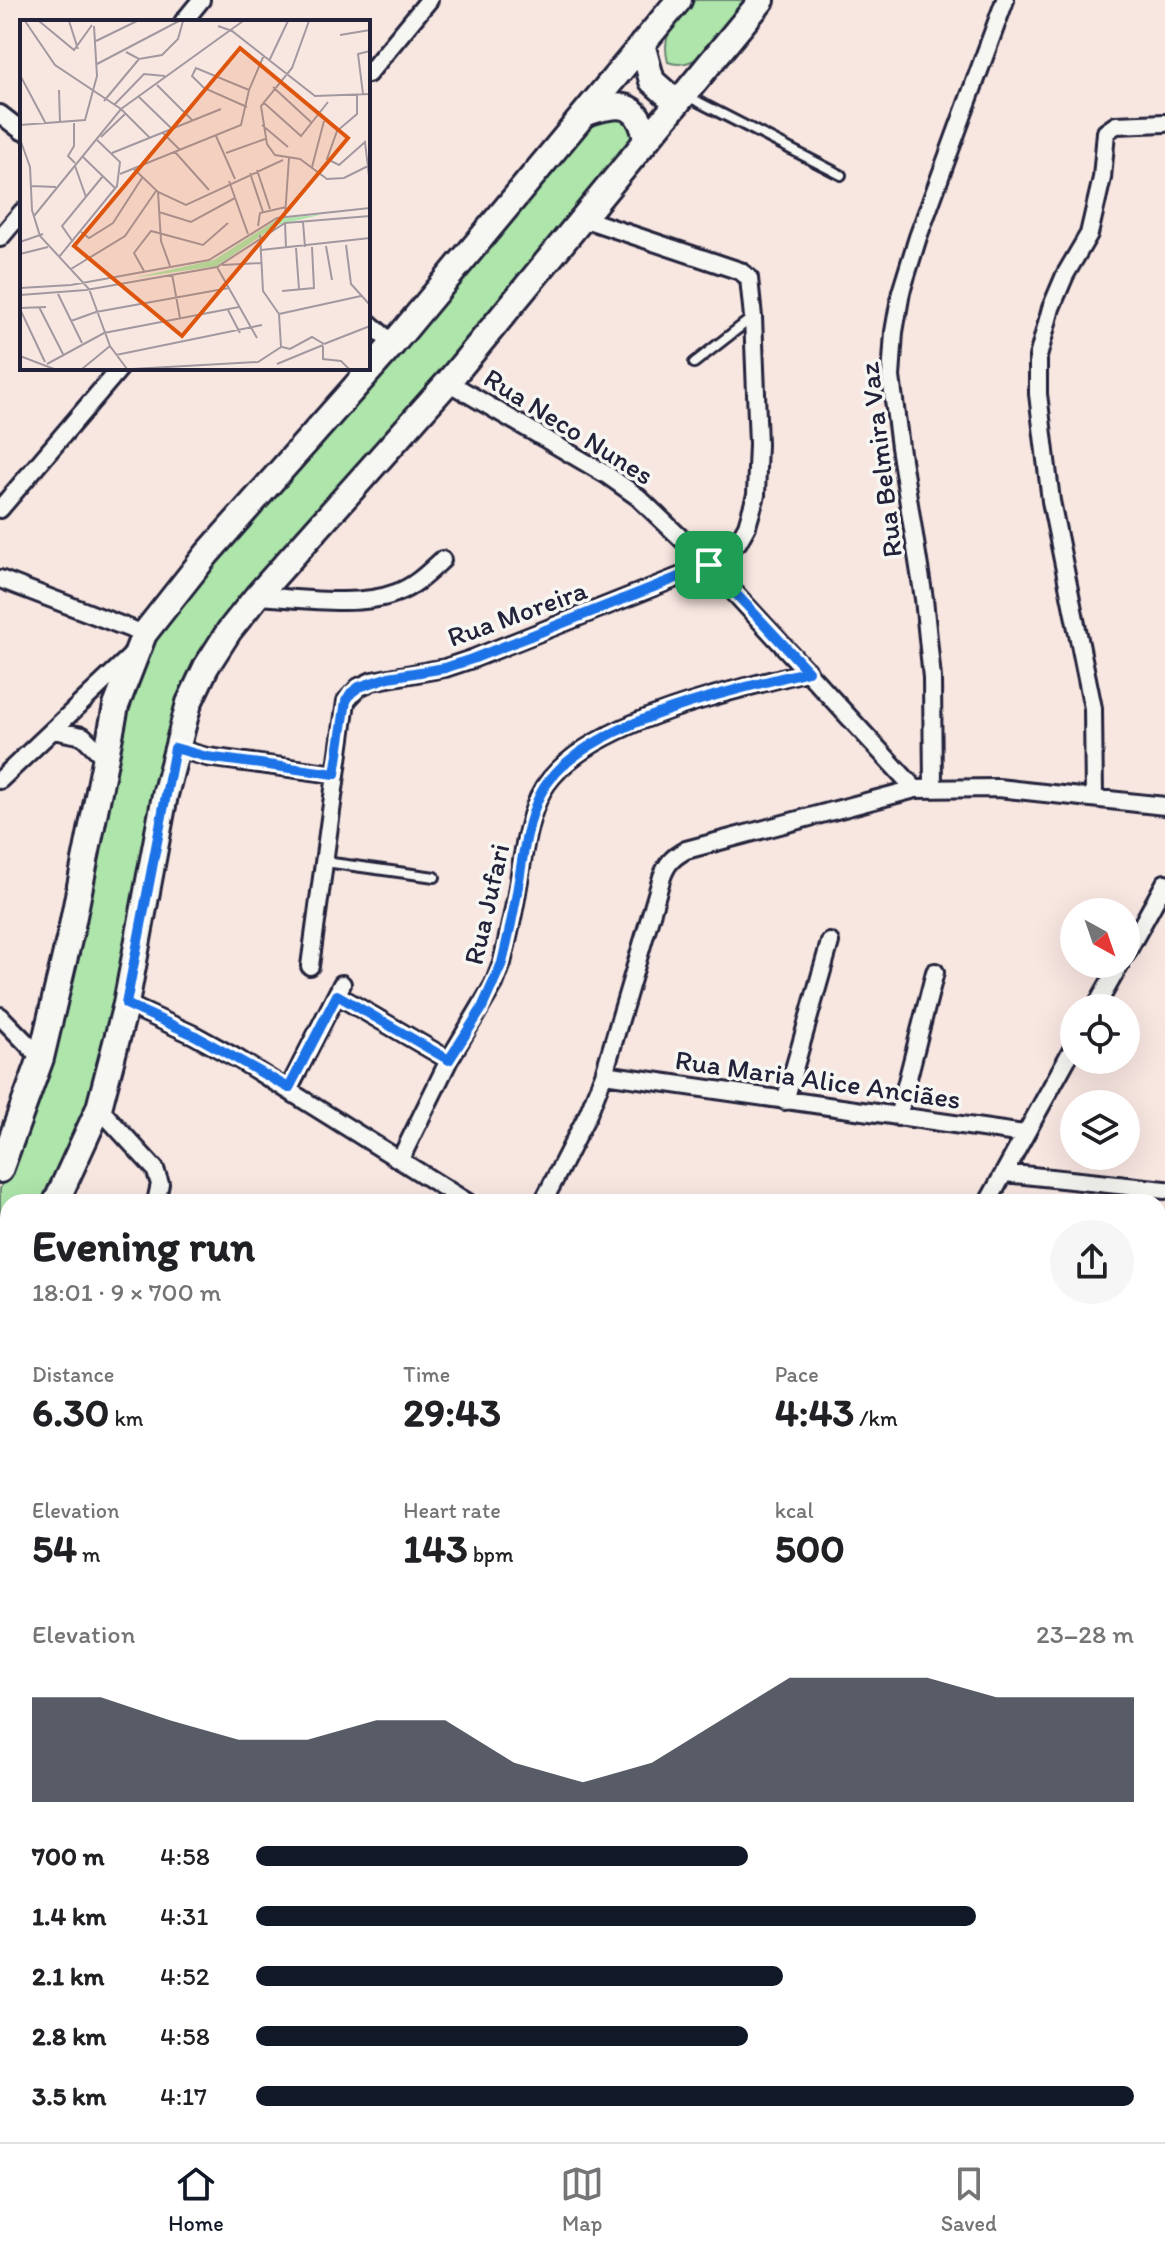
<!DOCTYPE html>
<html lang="en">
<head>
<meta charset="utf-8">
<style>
	:root { --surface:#fff; --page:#f6f6f6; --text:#202124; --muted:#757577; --line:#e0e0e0; --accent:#111827 }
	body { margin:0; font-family:Itim,sans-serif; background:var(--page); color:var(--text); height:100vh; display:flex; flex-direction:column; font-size:30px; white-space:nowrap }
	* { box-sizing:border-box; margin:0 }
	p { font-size:26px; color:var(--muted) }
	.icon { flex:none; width:44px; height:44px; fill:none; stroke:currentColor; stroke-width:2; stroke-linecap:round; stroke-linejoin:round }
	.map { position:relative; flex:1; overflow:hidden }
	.drawer { position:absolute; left:0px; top:1194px; width:1166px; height:948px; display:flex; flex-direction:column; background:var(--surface); border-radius:24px 24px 0 0; box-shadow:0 8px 32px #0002 }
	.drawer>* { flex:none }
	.needle { width:52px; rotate:140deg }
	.buttons { position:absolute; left:1060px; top:898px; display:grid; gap:16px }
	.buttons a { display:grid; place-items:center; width:80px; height:80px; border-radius:50%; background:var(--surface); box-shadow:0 8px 32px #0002; font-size:40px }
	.pin { position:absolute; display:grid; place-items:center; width:68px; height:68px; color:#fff; margin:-34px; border-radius:16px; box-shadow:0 4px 12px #0006 }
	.round { display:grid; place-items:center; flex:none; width:84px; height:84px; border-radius:42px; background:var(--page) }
	.head { display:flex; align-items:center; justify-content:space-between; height:136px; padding:0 32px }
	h1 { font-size:44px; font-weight:700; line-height:60px }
	.stats { display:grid; grid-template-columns:repeat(3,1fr); gap:12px; height:136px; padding:8px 32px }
	.stats div { display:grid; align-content:center }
	.stats b { font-size:40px; font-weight:700 }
	.stats small { font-size:22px; font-weight:400 }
	.stats p { font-size:22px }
	.chart { height:224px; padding:16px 32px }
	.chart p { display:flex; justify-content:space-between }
	.chart svg { width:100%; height:144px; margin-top:8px; fill:var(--accent); opacity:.7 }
	ul { padding:0 32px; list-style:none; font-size:26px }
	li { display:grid; grid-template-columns:128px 96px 1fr; align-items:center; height:60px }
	li i { height:20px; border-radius:10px; background:var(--accent) }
	.tabs { display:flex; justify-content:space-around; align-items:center; height:112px; border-top:2px solid var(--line); background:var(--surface); font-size:22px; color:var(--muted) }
	.tabs a { display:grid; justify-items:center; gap:4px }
	.tabs .active { color:var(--accent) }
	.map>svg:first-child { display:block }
	.green { fill:#ade5aa; stroke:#688472; stroke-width:2 }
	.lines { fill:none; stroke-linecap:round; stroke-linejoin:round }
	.lane-casing { stroke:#22223b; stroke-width:14 }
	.street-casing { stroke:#22223b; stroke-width:22 }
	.secondary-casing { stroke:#22223b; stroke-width:28 }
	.primary-casing { stroke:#22223b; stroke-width:30 }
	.lane { stroke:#f6f6f2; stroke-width:8 }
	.street { stroke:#f6f6f2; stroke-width:16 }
	.secondary { stroke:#f6f6f2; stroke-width:22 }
	.primary { stroke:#f6f6f2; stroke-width:24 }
	.route-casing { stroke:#fff; stroke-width:16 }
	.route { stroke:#1a73e8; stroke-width:10 }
	.labels { text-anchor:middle; stroke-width:7; stroke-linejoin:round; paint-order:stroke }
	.street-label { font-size:28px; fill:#22223b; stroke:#f6f6f2 }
	.inset-road { fill:none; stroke:#a2989f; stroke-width:2 }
	.view { fill:#de560e; fill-opacity:0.15; stroke:#de560e; stroke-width:4 }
	.inset-edge { fill:none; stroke:#22223b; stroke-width:4 }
</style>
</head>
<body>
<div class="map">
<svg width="1165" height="2142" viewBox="0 0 1165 2142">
	<rect width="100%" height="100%" fill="#f8e6e1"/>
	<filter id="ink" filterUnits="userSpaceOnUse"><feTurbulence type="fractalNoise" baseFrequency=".0125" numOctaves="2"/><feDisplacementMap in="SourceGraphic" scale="16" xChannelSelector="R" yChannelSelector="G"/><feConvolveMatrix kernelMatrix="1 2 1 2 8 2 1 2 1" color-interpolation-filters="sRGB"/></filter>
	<g filter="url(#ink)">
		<path class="green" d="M 695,0 L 749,0 C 730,23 701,75 668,62 C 660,32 677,21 695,0 Z
			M 620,112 L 632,125 L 634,139 L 441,376 L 198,658 L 169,726 L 148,844 L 117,996 L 86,1114 L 42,1202 L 8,1202 L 8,1269 L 0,1280 L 0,1189 L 52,1065 L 124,710 L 154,635 L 588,124 Z"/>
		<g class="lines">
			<g class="lane-casing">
				<path id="lane" d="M 689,97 L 841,175
					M 694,363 L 753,317
					M 325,862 L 435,877
					M 1158,2029 L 1165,2026
					M 1158,2088 L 1165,2086
					M 1119,2134 L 1121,2142"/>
			</g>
			<g class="street-casing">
				<path id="street" d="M 183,22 L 201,0
					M 368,74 L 429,0
					M 0,114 L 22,131
					M 0,238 L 22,212
					M 368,322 L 393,344
					M 448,382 L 607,475 L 638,497 L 709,565 L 915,789
					M 0,509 L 120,368
					M 0,579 L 144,634
					M 257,596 C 298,598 357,608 396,593 C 414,587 428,573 442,560
					M 53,730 L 83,736 L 105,758
					M 175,748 L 207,757 L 335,774
					M 0,780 L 133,654
					M 933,788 L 932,678 L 924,599 L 900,447 L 891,377 L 894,332 L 901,292 L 918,237 L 1005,0
					M 1094,797 L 1093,708 L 1051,501 L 1038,394 L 1038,357 L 1051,308 L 1065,275 L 1089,234 L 1102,178 L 1106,132 L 1116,125 L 1165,123
					M 1126,954 L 1165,883
					M 310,966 L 346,701 L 359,687 L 372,681 L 445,668 L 472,659 L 709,565 L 738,542 L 747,526 L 756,495 L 758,444 L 753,317 L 749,278 L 740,271 L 582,218
					M 337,995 L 449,1060
					M 126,1004 L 194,1035 L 238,1059 L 467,1202
					M 1095,1008 L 1120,964
					M 0,1016 L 41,1058
					M 604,1074 L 1024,1134
					M 289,1088 L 342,984
					M 785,1101 L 830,942
					M 99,1108 L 155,1169 L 160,1184 L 156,1202
					M 898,1117 L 935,972
					M 400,1160 L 449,1060 L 494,984 L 502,963 C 507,942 512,920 516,898 C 522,865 525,828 539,797 C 574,722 735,691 808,671
					M 1005,1173 L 1165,1190
					M 543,1202 L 588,1114 L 604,1074 L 662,877 C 667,863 673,857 686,850 L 915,789 L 998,788 L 1165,806
					M 988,1202 L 1074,1046
					M 1158,1270 L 1165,1258
					M 0,1337 L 8,1349
					M 1158,1437 L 1165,1437
					M 0,1628 L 8,1643
					M 1158,1700 L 1165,1699
					M 1158,1840 L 1165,1838
					M 0,1888 L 8,1890
					M 105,2134 L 106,2142
					M 308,2134 L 308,2142
					M 949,2134 L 952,2142"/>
			</g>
			<g class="secondary-casing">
				<path id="secondary" d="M 0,1769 L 8,1769
					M 743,2142 L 743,2134"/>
			</g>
			<g class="primary-casing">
				<path id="primary" d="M 642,44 L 652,81 L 677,103
					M 586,113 C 619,102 639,100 646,140
					M 0,1170 L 41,1058 L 71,931 L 116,706 L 144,634 L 207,554 L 393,344 L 679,0
					M 56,1202 L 99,1108 L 126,1004 L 165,795 L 189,703 L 206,667 L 229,631 L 257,596 L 448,382 L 762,0
					M 0,1299 L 8,1287"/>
			</g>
			<use href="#lane" class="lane"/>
			<use href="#street" class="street"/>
			<use href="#secondary" class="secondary"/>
			<use href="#primary" class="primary"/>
		</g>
	</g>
	<g class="lines" filter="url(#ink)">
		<g class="route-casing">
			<path id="route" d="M 709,565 L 808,671 C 735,691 574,722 539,797 C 525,828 522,865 516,898 C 512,920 507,942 502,963 L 481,1010 L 449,1060 L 337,995 L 289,1088 L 194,1035 L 126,1004 L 175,748 L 207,757 L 335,774 L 346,701 L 351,693 L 359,687 L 389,677 L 445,668 L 472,659 Z"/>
		</g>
		<use href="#route" class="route"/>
	</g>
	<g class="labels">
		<g class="street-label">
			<text transform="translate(569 426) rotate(32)" y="10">Rua Neco Nunes</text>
			<text transform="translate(880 460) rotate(-97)" y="10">Rua Belmira Vaz</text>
			<text transform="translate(517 613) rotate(-20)" y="10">Rua Moreira</text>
			<text transform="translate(486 904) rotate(-77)" y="10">Rua Jufari</text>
			<text transform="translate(818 1079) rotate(8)" y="10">Rua Maria Alice Anciães</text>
		</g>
	</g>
	<g transform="translate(20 20)">
		<rect width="350" height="350" fill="#f8e6e1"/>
		<path d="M 304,194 L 257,205 L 197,246 L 113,258 L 194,240 L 258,199 Z" fill="#ade5aa"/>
		<path class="inset-road" d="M 5,1 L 35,45 L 101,89 L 130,118M 19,1 L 54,30 L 72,5M 49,1 L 58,29M 289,1 L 272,48 L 241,86 L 247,124 L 255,135 L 280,139 L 307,159 L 324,158 L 350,145M 198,6 L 212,11 L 295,76 L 350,74M 320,15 L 350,10M 76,21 L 117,1M 106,32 L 119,39 L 142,35 L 158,19 L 163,1M 249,41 L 268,1M 77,44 L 159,1M 0,55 L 26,104M 137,65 L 173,101M 253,67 L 292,103M 39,70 L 40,103M 343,74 L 338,34 L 350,31M 337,75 L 337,94 L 317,111 L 307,139 L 319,145 L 345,122 L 350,164M 119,77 L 152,109M 84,81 L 119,39M 243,82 L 281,116 L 308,82M 94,85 L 124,54 L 145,56M 227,87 L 184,68 L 172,56 L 176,48 L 229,70M 54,103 L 54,126 L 48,136 L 55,143M 0,105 L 65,100 L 77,56 L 74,6M 242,105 L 268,127M 143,113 L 160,130M 196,116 L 215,159M 81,117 L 105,94M 0,119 L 10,147 L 12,190 L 20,216 L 69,269 L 90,326 L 107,349M 155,132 L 189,170M 92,133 L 201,89M 206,133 L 245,119M 63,137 L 96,169M 55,146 L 66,177M 292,147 L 304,101M 113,148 L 138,172 L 166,185 L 263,140M 237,150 L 250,189M 230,153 L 243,192M 100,154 L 221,105 L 229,70 L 244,35M 209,161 L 228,214M 11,166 L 36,167M 138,172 L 141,221 L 150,246M 139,192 L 171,202 L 215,178M 14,196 L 101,89 L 223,1M 265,196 L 269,138M 283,202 L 285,227M 265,203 L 266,228M 238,206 L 240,193 L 266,187M 61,212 L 69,218 L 93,203 L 122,158M 0,222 L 23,214M 53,222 L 42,206 L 83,156M 326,225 L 331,264 L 350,285M 306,226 L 312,260M 276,228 L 279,269M 241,230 L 350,218M 0,234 L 28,227M 39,237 L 97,166 L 100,142 L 76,119M 202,245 L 241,243M 197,247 L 237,318M 51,249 L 105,216 L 136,171M 124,251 L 114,233 L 131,211 L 183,225 L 208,203M 152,254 L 160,298M 0,268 L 51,265 L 189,240 L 257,198 L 350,188M 262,271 L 294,268 L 292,227M 38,274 L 62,323M 0,275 L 66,270 L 197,247 L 265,203 L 350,196M 19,287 L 43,334M 0,288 L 26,287M 0,289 L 25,342M 208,290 L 220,313M 259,294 L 341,276M 51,301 L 76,292 L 209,268M 304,324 L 350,306M 303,326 L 303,339 L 321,341 L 329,349M 262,327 L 270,329 L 292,317 L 304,324M 96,335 L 242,305M 0,336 L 34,349M 27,344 L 84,313 L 219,287M 257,344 L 303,325M 62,349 L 90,326M 112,349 L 238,342 L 261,327 L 259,294 L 243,271 L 240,215"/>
		<path class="view" d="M 220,28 L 328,118 L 162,316 L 54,226 Z"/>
		<rect width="350" height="350" class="inset-edge"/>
	</g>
</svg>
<div class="buttons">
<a><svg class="needle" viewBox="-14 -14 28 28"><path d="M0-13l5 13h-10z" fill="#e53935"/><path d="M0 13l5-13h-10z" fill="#757577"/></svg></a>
<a><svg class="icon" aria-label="locate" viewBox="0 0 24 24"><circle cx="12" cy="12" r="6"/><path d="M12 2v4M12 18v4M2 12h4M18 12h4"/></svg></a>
<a><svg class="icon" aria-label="layers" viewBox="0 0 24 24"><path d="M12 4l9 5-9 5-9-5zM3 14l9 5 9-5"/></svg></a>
</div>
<div class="pin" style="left:709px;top:565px;background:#1e9e55"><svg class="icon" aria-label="arrive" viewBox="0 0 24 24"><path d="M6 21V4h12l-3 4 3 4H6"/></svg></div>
<section class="drawer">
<div class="head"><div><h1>Evening run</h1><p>18:01 · 9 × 700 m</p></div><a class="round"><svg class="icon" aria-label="share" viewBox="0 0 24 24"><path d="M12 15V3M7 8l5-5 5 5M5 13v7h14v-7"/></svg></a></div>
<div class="stats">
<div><p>Distance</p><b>6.30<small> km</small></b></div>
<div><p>Time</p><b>29:43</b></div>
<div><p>Pace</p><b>4:43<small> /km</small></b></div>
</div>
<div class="stats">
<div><p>Elevation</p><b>54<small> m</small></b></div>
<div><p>Heart rate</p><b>143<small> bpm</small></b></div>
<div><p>kcal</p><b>500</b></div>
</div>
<div class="chart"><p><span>Elevation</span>23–28 m</p>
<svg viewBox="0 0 160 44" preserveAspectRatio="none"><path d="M0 44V12L10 12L20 19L30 25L40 25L50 19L60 19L70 32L80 38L90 32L100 19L110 6L120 6L130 6L140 12L150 12L160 12V44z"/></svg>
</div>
<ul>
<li><b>700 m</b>4:58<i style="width:56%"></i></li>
<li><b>1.4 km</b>4:31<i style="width:82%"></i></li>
<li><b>2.1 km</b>4:52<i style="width:60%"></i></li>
<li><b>2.8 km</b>4:58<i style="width:56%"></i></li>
<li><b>3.5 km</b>4:17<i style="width:100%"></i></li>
</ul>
</section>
</div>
<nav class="tabs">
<a class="active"><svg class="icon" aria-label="home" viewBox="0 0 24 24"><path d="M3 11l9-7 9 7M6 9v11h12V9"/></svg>Home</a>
<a><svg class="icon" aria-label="map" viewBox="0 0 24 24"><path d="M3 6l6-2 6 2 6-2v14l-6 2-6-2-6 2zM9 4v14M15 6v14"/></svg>Map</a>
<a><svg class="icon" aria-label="saved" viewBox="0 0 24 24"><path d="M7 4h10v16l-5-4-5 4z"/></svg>Saved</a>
</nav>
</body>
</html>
